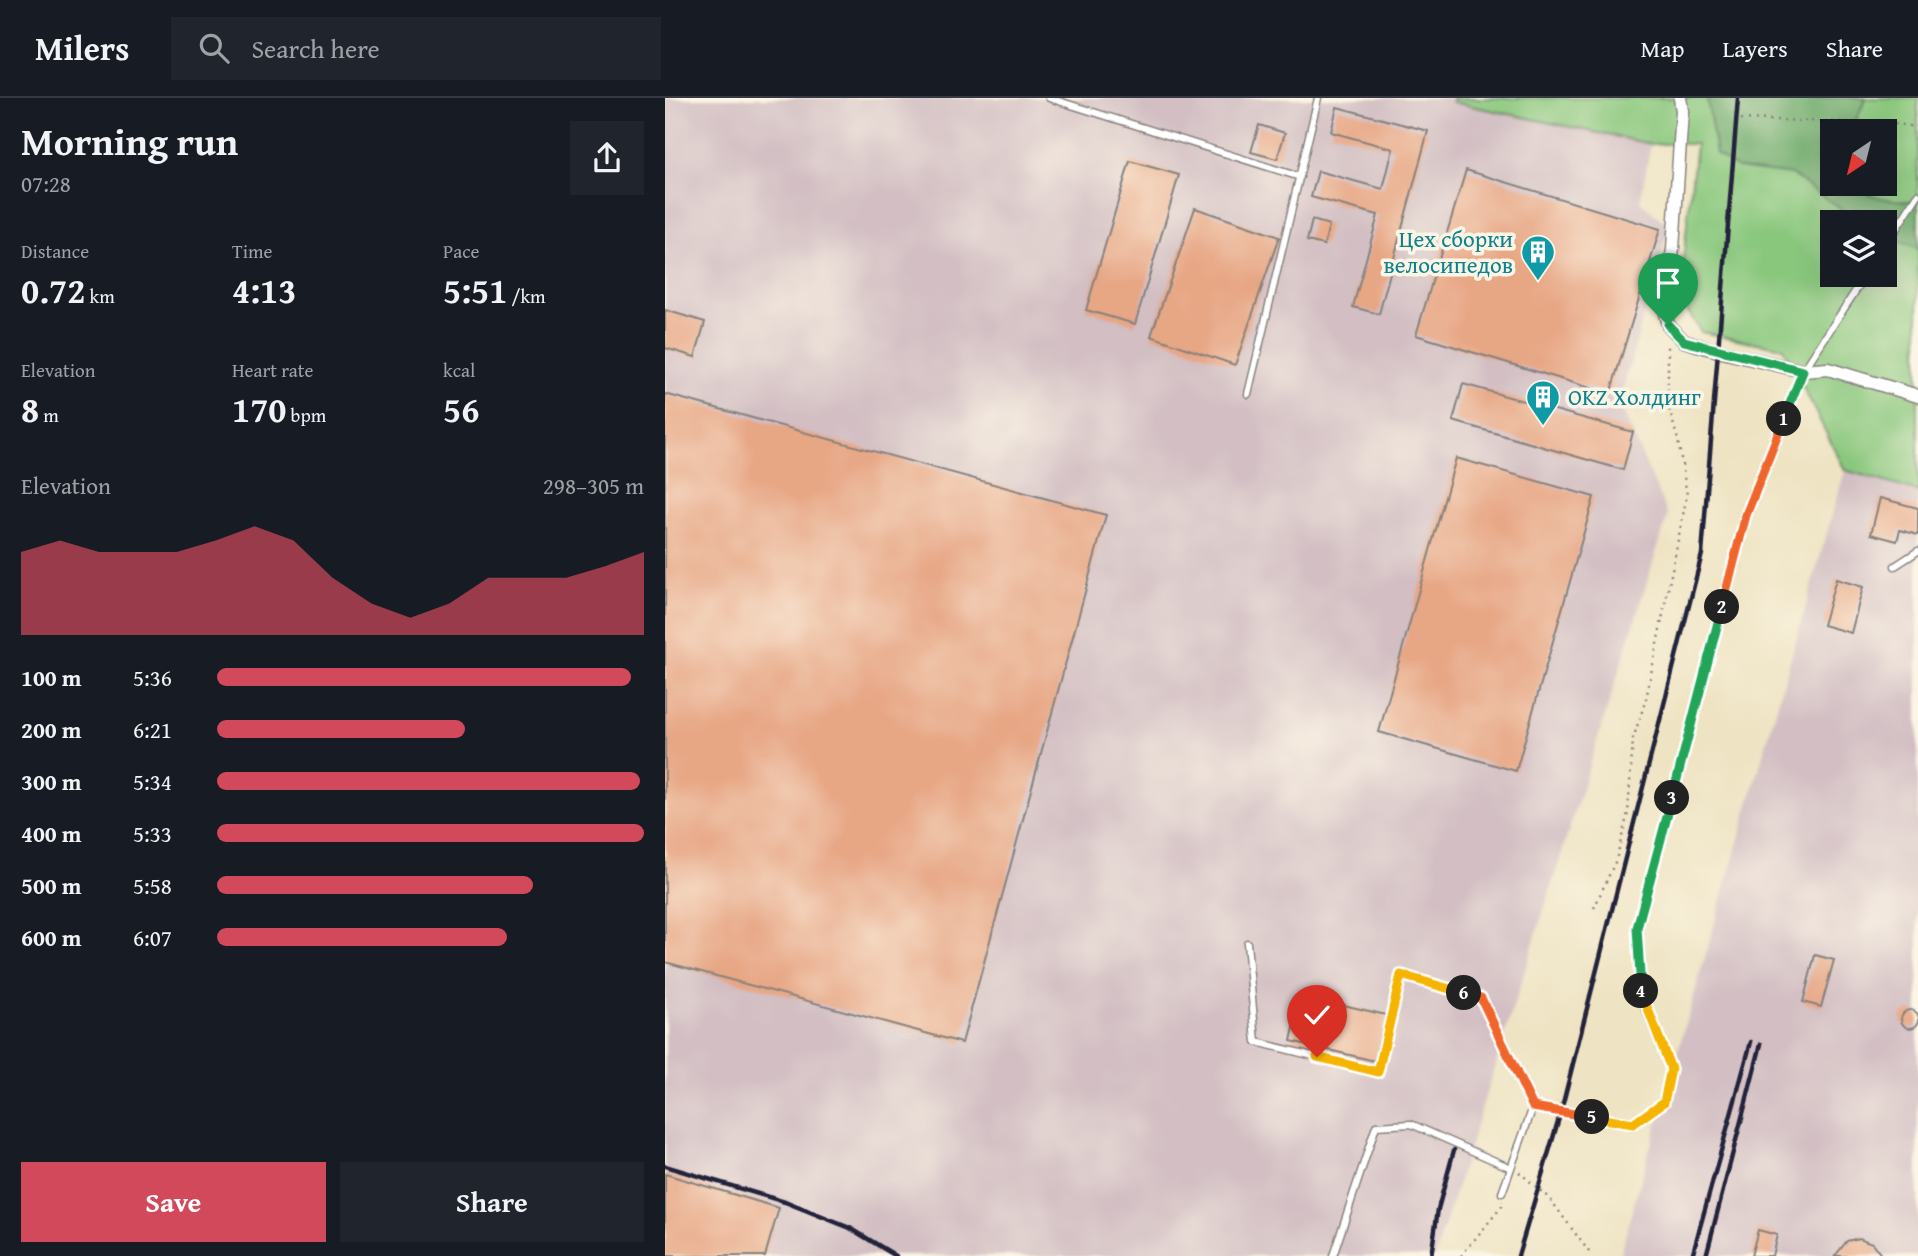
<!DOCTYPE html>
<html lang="en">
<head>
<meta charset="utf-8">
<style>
	:root { --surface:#171b24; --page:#20242c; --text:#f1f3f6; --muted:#9ea1a6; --line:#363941; --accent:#d1495b }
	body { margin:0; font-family:"Gentium Book Plus",serif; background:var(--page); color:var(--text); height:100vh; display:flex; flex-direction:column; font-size:26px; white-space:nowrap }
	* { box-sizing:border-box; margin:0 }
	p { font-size:23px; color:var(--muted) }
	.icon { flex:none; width:38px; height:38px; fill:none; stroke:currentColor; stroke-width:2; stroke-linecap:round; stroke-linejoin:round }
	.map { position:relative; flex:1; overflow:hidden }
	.sheet { display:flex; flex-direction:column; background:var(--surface); width:665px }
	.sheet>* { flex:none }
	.needle { width:46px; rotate:215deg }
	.buttons { position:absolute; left:1155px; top:21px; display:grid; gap:14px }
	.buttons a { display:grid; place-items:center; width:77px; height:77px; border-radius:0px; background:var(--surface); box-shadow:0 7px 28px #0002; font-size:35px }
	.pin { position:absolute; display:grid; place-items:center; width:60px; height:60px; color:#fff; margin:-72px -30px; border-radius:50% 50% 50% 0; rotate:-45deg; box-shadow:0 0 7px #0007 }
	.pin .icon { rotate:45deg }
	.km { position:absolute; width:35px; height:35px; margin:-18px; border-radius:50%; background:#222; color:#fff; font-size:19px; line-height:35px; text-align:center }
	.round { display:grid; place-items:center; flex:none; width:74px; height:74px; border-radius:0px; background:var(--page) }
	.head { display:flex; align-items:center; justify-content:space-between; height:119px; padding:0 21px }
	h1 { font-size:38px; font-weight:700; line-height:52px }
	.stats { display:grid; grid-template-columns:repeat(3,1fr); gap:10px; height:119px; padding:7px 21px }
	.stats div { display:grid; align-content:center }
	.stats b { font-size:35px; font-weight:700 }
	.stats small { font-size:19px; font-weight:400 }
	.stats p { font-size:19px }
	.chart { height:196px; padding:14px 21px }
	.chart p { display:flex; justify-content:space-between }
	.chart svg { width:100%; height:126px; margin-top:7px; fill:var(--accent); opacity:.7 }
	.action { display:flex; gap:14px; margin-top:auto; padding:14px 21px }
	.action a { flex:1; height:80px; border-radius:0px; background:var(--accent); color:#fff; font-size:28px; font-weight:700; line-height:80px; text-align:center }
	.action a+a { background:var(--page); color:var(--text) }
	ul { padding:0 21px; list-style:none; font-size:23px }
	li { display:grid; grid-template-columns:112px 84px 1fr; align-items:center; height:52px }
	li i { height:18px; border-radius:9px; background:var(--accent) }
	header { display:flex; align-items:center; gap:42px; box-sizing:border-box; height:98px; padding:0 35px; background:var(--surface); border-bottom:2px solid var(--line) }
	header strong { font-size:33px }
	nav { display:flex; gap:38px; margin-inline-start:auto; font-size:24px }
	.search { width:490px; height:63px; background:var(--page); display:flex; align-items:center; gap:18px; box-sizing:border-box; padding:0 24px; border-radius:0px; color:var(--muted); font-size:26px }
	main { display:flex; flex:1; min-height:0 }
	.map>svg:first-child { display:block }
	.industrial { fill:#d2bec3 }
	.green { fill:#89c77d; stroke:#56745c; stroke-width:2; fill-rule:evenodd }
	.forest { fill:#6eac6c; stroke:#486754; stroke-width:2 }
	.building { fill:#e7a684 }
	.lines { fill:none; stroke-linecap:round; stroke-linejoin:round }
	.lane-casing { stroke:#88827e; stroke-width:9 }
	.street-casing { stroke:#88827e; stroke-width:15 }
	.path { stroke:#88827e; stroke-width:2.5; stroke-dasharray:2 5; stroke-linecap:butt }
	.lane { stroke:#fff; stroke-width:6 }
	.street { stroke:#fff; stroke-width:12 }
	.rail { stroke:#22223b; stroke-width:4.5 }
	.split-1-casing { stroke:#fff; stroke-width:14 }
	.split-2-casing { stroke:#fff; stroke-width:14 }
	.split-3-casing { stroke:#fff; stroke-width:14 }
	.split-4-casing { stroke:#fff; stroke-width:14 }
	.split-5-casing { stroke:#fff; stroke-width:14 }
	.split-6-casing { stroke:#fff; stroke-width:14 }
	.split-7-casing { stroke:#fff; stroke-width:14 }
	.split-1 { stroke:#22a559; stroke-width:9 }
	.split-2 { stroke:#f0652b; stroke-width:9 }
	.split-3 { stroke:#22a559; stroke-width:9 }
	.split-4 { stroke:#22a559; stroke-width:9 }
	.split-5 { stroke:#f5b400; stroke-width:9 }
	.split-6 { stroke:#f0652b; stroke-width:9 }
	.split-7 { stroke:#f5b400; stroke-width:9 }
	.labels { text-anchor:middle; stroke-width:7; stroke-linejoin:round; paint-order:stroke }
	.culture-label { font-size:23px; fill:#0d838f; stroke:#fcf5e5; text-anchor:end }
</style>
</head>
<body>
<header>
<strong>Milers</strong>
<div class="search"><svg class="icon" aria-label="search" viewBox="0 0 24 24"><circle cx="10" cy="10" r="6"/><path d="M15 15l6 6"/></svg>Search here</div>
<nav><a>Map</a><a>Layers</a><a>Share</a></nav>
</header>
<main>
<section class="sheet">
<div class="head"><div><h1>Morning run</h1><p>07:28</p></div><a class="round"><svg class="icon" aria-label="share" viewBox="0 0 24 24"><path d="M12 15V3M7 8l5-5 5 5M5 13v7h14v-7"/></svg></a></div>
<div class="stats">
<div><p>Distance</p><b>0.72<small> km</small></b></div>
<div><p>Time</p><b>4:13</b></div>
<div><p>Pace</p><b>5:51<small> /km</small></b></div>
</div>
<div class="stats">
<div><p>Elevation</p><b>8<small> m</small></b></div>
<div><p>Heart rate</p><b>170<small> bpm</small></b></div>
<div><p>kcal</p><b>56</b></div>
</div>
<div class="chart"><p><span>Elevation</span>298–305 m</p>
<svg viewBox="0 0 160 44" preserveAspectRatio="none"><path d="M0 44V15L10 11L20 15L30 15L40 15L50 11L60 6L70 11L80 24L90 33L100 38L110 33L120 24L130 24L140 24L150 20L160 15V44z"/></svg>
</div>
<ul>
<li><b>100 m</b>5:36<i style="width:97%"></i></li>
<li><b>200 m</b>6:21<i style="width:58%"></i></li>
<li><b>300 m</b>5:34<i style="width:99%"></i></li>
<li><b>400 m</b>5:33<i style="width:100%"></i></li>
<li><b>500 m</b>5:58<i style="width:74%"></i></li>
<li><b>600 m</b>6:07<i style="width:68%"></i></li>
</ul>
<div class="action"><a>Save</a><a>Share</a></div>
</section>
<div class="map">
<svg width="1253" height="1158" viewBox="0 0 1253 1158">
	<rect width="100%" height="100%" fill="#fcf5e5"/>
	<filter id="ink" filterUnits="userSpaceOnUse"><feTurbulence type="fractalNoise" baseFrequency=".0143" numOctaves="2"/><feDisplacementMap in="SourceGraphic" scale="14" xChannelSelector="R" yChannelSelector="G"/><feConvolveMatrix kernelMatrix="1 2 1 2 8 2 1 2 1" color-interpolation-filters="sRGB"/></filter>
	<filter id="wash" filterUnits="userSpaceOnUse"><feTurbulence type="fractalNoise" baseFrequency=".00686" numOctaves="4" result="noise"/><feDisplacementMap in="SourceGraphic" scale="28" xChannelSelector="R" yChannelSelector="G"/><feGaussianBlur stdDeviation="1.57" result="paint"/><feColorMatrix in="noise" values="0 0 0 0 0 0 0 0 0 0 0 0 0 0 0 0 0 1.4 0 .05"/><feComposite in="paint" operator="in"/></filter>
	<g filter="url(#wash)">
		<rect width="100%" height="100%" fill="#eee3c2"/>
		<path class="industrial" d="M 0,0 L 787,0 L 787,4 L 986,46 L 975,104 L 1004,128 L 954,305 L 1003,417 L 770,1158 L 0,1158 Z
			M 1180,372 L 1253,394 L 1253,1158 L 954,1158 Z"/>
		<path class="green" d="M 787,0 L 1253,0 L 1253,394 L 1180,372 L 1118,250 L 1036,234 L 1014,199 L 1031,46 L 986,46 L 787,4 ZM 1167,33 L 1220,33 L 1220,86 L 1167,86 ZM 1167,124 L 1220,124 L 1220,177 L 1167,177 Z"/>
		<path class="forest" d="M 1042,0 L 1201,0 L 1186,33 L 1167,33 L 1167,86 L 1187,86 C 1206,102 1229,102 1253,104 L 1253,151 L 1220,138 L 1220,124 L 1195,124 L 1127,77 L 1072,70 L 1051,56 Z"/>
		<g id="blocks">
			<path class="building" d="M 672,9 L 763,33 L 714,216 L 688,209 L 713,117 L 646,99 L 653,73 L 718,91 L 728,51 L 666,34 Z
				M 594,27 L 620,35 L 612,61 L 586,54 Z
				M 465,63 L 514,77 L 470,226 L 421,212 Z
				M 801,72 L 995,131 L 945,296 L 751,237 Z
				M 530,110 L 614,139 L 570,267 L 486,238 Z
				M 647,122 L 664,127 L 659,147 L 642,143 Z
				M 0,212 L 40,224 L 30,259 L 0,250 Z
				M 798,286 L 968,334 L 958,372 L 788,323 Z
				M 0,296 L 441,417 L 297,945 L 0,864 Z
				M 791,360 L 929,399 L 851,673 L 714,634 Z
				M 1215,400 L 1253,410 L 1253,437 L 1235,432 L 1232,443 L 1206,436 Z
				M 1171,481 L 1198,489 L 1186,535 L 1158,527 Z
				M 1150,857 L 1169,862 L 1156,909 L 1138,904 Z
				M 636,897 L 721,917 L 710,963 L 626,943 Z
				M1236 921a9 9 0 1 1 18 0a9 9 0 1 1-18 0Z
				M 0,1076 L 114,1110 L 100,1158 L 0,1158 Z
				M 1093,1132 L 1112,1137 L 1107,1158 L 1086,1158 Z
				M 1194,1140 L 1207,1145 L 1217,1158 L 1170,1158 L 1182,1143 Z"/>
		</g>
	</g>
	<g filter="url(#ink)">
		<use href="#blocks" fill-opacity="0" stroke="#88827e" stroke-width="2"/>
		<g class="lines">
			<g class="lane-casing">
				<path id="lane" d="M 384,0 L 635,79
					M 1220,148 L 1253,97
					M 583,296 L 653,0
					M 1230,468 L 1253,453
					M 582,845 L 591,944 L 713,974 L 736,877 L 816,900 L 868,1009
					M 837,1095 L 868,1009 L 968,1026 L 999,1004 L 1006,971 L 976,901 L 972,830 L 1081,417 L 1138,273 L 1201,177
					M 668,1158 L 711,1028 L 746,1026 L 846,1070"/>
			</g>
			<g class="street-casing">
				<path id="street" d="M 1015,0 L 1017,13 L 1008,151 L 999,212 L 1003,227 L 1019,243 L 1053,253 L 1138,273 L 1163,271 L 1253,298"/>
			</g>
			<path class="path" d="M 1069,21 L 1223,25 L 1253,29
				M 929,810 L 951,762 L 963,715 L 968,641 L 981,601 L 1022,397 L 1013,342 L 1003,307 L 1003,244
				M 854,1074 L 885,1101 L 927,1158
				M 796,1158 L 838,1107 L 837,1103"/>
			<use href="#lane" class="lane"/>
			<use href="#street" class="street"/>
			<path class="rail" d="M 0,1068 L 120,1104 L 185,1130 L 231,1158
				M 766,1158 L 773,1111 L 789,1052
				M 853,1158 L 896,1013 L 1037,456 L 1073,0
				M 1027,1158 L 1086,944
				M 1041,1158 L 1096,946"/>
		</g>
	</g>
	<g class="lines" filter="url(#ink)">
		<g class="split-1-casing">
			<path id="split-1" d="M 1003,227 L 1019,243 L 1138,273 L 1119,321"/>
		</g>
		<g class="split-2-casing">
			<path id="split-2" d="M 1057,509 L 1081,417 L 1119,321"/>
		</g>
		<g class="split-3-casing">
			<path id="split-3" d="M 1007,700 L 1057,509"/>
		</g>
		<g class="split-4-casing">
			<path id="split-4" d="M 976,893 L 972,830 L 1007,700"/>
		</g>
		<g class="split-5-casing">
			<path id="split-5" d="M 927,1019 L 968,1026 L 999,1004 L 1006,971 L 976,893"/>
		</g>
		<g class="split-6-casing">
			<path id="split-6" d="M 799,895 L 816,900 L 868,1009 L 927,1019"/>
		</g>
		<g class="split-7-casing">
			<path id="split-7" d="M 652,959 L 713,974 L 736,877 L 799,895"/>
		</g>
		<use href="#split-1" class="split-1"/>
		<use href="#split-2" class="split-2"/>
		<use href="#split-3" class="split-3"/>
		<use href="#split-4" class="split-4"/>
		<use href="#split-5" class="split-5"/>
		<use href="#split-6" class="split-6"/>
		<use href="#split-7" class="split-7"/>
	</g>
	<defs>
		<g id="building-pin" transform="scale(1.75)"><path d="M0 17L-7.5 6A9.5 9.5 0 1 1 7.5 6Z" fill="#0f9aa8" stroke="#fcf5e5"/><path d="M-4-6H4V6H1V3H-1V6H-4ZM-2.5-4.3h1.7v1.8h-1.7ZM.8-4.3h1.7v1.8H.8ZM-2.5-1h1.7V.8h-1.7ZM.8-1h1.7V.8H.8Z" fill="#fff"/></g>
	</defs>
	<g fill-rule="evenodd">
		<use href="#building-pin" x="873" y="154"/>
		<use href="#building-pin" x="878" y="299"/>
	</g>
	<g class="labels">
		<g class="culture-label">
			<text x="848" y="149">Цех сборки<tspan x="848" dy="26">велосипедов</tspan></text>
			<text x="903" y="307" text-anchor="start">OKZ Холдинг</text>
		</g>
	</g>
</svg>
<div class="buttons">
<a><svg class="needle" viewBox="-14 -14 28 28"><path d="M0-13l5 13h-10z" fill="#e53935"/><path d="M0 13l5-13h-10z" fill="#9ea1a6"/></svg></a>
<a><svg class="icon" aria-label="layers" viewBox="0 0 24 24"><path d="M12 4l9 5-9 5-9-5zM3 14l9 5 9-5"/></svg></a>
</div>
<div class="pin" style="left:1003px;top:227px;background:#1e9e55"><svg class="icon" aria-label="arrive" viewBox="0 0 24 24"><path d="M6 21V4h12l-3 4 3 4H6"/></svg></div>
<div class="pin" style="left:652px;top:959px;background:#d93025"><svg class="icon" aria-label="check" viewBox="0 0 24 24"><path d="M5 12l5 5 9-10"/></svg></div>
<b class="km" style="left:1119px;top:321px">1</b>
<b class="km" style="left:1057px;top:509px">2</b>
<b class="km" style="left:1007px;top:700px">3</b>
<b class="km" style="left:976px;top:893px">4</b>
<b class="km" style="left:927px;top:1019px">5</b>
<b class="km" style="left:799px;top:895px">6</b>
</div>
</main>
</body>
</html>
